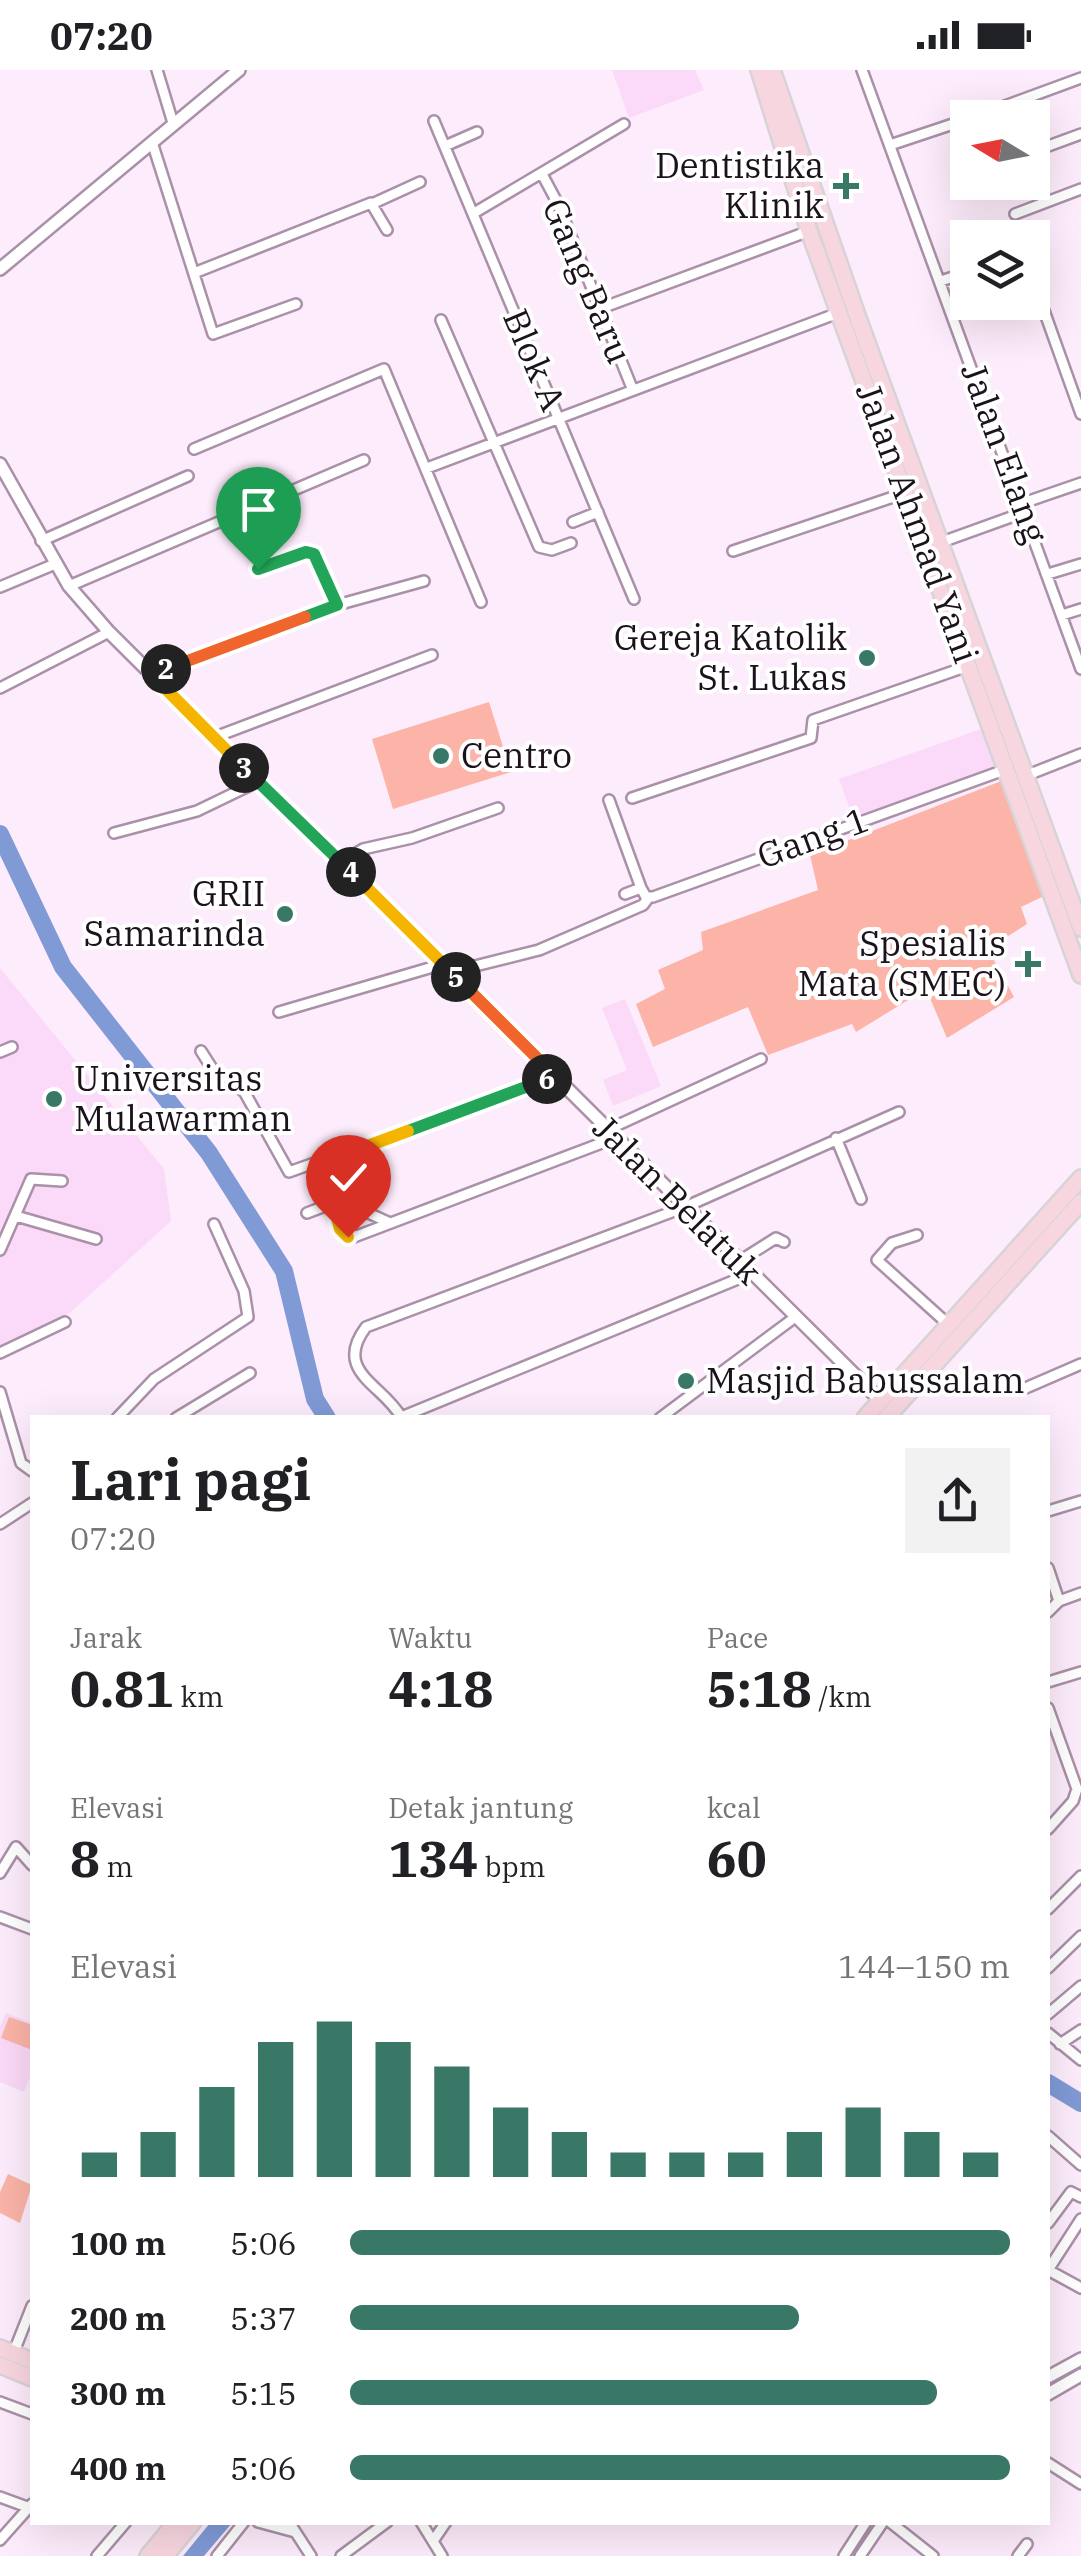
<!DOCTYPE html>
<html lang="id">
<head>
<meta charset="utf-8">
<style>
	:root { --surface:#fff; --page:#f2f2f2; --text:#202124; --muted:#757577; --accent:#397866 }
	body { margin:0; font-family:"IBM Plex Serif",serif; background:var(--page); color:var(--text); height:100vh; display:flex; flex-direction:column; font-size:38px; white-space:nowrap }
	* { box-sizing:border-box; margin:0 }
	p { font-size:32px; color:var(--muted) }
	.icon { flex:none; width:55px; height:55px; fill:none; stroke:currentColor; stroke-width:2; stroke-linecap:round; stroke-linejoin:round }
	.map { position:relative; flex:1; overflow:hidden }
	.sheet { position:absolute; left:30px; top:1345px; width:1020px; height:1110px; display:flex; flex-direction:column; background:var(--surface); border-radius:0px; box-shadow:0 10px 40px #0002 }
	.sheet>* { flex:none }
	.needle { width:65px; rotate:280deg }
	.fabs { position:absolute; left:950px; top:30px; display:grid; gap:20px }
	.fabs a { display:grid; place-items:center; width:100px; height:100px; border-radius:0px; background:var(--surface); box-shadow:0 10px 40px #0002; font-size:50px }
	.pin { position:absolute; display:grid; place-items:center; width:85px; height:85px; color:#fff; margin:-102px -42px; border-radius:50% 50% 50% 0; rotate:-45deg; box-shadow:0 0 10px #0007 }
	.pin .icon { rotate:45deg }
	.km { position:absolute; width:50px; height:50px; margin:-25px; border-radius:50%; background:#222; color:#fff; font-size:28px; line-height:50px; text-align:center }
	.round { display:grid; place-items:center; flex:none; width:105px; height:105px; border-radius:0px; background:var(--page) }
	.head { display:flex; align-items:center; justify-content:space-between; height:170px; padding:0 40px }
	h1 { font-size:55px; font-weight:800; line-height:75px }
	.metrics { display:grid; grid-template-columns:repeat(3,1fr); gap:15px; height:170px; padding:10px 40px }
	.metrics div { display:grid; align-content:center }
	.metrics b { font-size:50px; font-weight:800 }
	.metrics small { font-size:28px; font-weight:400 }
	.metrics p { font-size:28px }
	.chart { height:280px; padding:20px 40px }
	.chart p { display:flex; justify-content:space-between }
	.chart svg { width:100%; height:180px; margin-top:10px; stroke:var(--accent); stroke-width:6 }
	ul { padding:0 40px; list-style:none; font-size:32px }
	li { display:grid; grid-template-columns:160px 120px 1fr; align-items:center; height:75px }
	li i { height:25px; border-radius:12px; background:var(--accent) }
	.status { display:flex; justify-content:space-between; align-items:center; height:70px; padding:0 50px; background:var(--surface); direction:ltr }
	.status svg { height:28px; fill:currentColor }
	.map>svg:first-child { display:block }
	.built { fill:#fbd9f8 }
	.green { fill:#fbb4a7 }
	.water { fill:#809ad6 }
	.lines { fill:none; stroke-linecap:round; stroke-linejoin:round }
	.river { stroke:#809ad6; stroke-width:18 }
	.minor-casing { stroke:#aa90a8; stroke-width:14 }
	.tertiary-casing { stroke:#aa90a8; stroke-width:16 }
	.primary-casing { stroke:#d6d4d6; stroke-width:20 }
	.minor { stroke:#fff; stroke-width:9 }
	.tertiary { stroke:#fff; stroke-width:11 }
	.primary { stroke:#f8d6e0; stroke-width:15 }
	.split-1-casing { stroke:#fff; stroke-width:20 }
	.split-2-casing { stroke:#fff; stroke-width:20 }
	.split-3-casing { stroke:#fff; stroke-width:20 }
	.split-4-casing { stroke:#fff; stroke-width:20 }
	.split-5-casing { stroke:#fff; stroke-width:20 }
	.split-6-casing { stroke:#fff; stroke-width:20 }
	.split-7-casing { stroke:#fff; stroke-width:20 }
	.split-8-casing { stroke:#fff; stroke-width:20 }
	.split-1 { stroke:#22a559; stroke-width:12 }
	.split-2 { stroke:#f0652b; stroke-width:12 }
	.split-3 { stroke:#f5b400; stroke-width:12 }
	.split-4 { stroke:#22a559; stroke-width:12 }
	.split-5 { stroke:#f5b400; stroke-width:12 }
	.split-6 { stroke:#f0652b; stroke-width:12 }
	.split-7 { stroke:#22a559; stroke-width:12 }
	.split-8 { stroke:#f5b400; stroke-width:12 }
	.poi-dot { fill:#397866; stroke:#fff; stroke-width:4 }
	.labels { text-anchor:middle; stroke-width:8; stroke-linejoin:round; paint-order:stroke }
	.poi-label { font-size:35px; fill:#1c121b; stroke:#fff; text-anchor:end }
	.street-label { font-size:35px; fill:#1c121b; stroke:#fff }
</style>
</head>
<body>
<div class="status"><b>07:20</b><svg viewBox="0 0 49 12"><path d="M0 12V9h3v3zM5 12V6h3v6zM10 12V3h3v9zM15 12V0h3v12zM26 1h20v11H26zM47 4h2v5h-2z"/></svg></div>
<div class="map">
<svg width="1081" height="2486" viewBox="0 0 1081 2486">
	<rect width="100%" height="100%" fill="#fdecfb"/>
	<path class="built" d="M 612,0 L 695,0 L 704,20 L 629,48 Z
		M 984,658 L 999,698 L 854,750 L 839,709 Z
		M 0,898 L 164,1099 L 171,1151 L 71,1242 L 0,1278 Z
		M 625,929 L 661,1016 L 613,1036 L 603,1010 L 627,1000 L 602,938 Z
		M 6,1943 L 32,1953 L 32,2002 L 24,2022 L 0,2012 L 0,1957 Z"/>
	<path class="green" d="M 489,632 L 511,702 L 393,739 L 372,669 Z
		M 1004,710 L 1046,825 L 1021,837 L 1027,854 L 988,879 L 1014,927 L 947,968 L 926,919 L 856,962 L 852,954 L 768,985 L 748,937 L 653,977 L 636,934 L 665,919 L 658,900 L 703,880 L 701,862 L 818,820 L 810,785 Z
		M 9,1947 L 32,1955 L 32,1980 L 1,1968 Z
		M 8,2104 L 32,2115 L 20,2153 L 0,2143 L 0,2122 Z"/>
	<path class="water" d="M 210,2453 L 232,2453 L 204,2486 L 183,2486 Z"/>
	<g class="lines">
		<path class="river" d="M 0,764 L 63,897 L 209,1083 L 284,1201 L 315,1329 L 327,1348
			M 1048,2013 L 1081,2033"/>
		<g class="minor-casing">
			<path id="minor" d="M 157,0 L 173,53
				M 862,0 L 1081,599
				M 972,48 L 1081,8
				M 434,51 L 634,529
				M 152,72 L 213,264 L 296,234
				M 890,75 L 968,49
				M 445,76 L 477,62
				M 1032,82 L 1081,64
				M 542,104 L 558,134 L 632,318
				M 959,110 L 968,107
				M 374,133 L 420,112
				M 474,143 L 624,54
				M 1015,144 L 1081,119
				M 194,203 L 371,133 L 387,160
				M 1032,207 L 1081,344
				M 941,211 L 968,202
				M 599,239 L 809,161
				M 441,250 L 539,477 L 552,480 L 571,473
				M 194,379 L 384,299 L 481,532
				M 427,398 L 838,243
				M 1023,433 L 1081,413
				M 573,452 L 598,442
				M 41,471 L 188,406
				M 939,473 L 1025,442
				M 733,481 L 905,423
				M 258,499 L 307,481 L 314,484 L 337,535
				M 1048,504 L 1081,494
				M 69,516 L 364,390
				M 0,517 L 55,494
				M 1062,545 L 1081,539
				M 151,604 L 337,535 L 424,511
				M 0,618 L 109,562
				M 215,667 L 432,585
				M 1025,706 L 1081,684
				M 632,728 L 811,668 L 813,650 L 968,596
				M 609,730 L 641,818
				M 114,763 L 197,741 L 257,712
				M 341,792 L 363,779 L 412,768 L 498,738
				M 625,824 L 641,818 L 646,827 L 653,827 L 1007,699
				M 451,902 L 539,880 L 643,835 L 649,827
				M 279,942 L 443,894
				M 201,981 L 215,1003 L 232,1010 L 245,1023 L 289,1102 L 555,1007
				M 0,982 L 12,977
				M 607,1060 L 761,989
				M 836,1068 L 861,1129
				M 346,1084 L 349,1113 L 333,1133 L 344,1165 L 354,1167 L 615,1068
				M 349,1113 L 366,1142 L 388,1152
				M 307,1143 L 333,1133
				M 16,1146 L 96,1169
				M 917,1165 L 892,1173 L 877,1190 L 949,1255
				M 0,1180 L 31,1109 L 62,1111
				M 738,1192 L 776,1168 L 784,1172
				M 0,1283 L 65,1252
				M 1021,1320 L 1081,1294
				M 0,1322 L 21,1393 L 32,1401
				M 401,1347 C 384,1315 332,1302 366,1257 L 685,1137 L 899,1042
				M 117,1348 L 154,1309 L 248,1247 L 244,1221 L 214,1154
				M 176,1348 L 250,1303
				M 399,1348 L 750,1204
				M 660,1348 L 794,1248
				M 1048,1441 L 1081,1431
				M 0,1454 L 32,1433
				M 1048,1498 L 1059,1531
				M 1048,1542 L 1059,1531 L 1081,1523
				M 1048,1612 L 1081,1602
				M 1048,1638 L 1077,1719 L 1073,1731 L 1048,1759
				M 0,1803 L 16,1777 L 32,1795
				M 1048,1839 L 1081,1806
				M 0,1847 L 32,1859
				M 1048,1898 L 1081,1866
				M 1048,1944 L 1081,1916
				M 1048,1963 L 1081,1990
				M 1060,1974 L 1081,1960
				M 1048,2066 L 1081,2095
				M 1048,2153 L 1071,2122 L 1081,2127
				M 1048,2200 L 1081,2149
				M 1048,2200 L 1081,2218
				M 13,2284 L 32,2236
				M 0,2332 L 32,2344
				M 1048,2393 L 1081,2414
				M 0,2427 L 30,2438
				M 258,2452 L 295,2462
				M 289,2452 L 311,2486
				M 421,2452 L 442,2486
				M 890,2452 L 933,2486
				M 0,2470 L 32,2434
				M 433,2471 L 446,2452
				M 97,2486 L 126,2452
				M 217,2486 L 244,2452
				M 341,2486 L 387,2452
				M 844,2486 L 866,2452
				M 860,2486 L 883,2452
				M 1018,2486 L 1027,2474"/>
		</g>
		<g class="tertiary-casing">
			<path id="tertiary" d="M 0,199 L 239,0
				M 0,394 L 69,516 L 109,562 L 880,1330
				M 1048,2307 L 1081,2289
				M 1048,2324 L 1081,2305"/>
		</g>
		<g class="primary-casing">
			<path id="primary" d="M 759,0 L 809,161 L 1081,905
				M 772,0 L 858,248 L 1081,858
				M 865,1348 L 1081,1108
				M 886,1348 L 1081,1132
				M 0,2278 L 32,2291
				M 0,2295 L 32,2308
				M 148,2486 L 176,2452
				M 165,2486 L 193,2452"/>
		</g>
		<use href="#minor" class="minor"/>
		<use href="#tertiary" class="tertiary"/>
		<use href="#primary" class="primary"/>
	</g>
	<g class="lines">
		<g class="split-1-casing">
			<path id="split-1" d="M 258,499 L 306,482 L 314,484 L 337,535 L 305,547"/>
		</g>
		<g class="split-2-casing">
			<path id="split-2" d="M 166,599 L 305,547"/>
		</g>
		<g class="split-3-casing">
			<path id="split-3" d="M 166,599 L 151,604 L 244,698"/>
		</g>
		<g class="split-4-casing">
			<path id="split-4" d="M 244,698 L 351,802"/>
		</g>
		<g class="split-5-casing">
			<path id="split-5" d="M 351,802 L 456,907"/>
		</g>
		<g class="split-6-casing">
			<path id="split-6" d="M 456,907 L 555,1006 L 547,1009"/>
		</g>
		<g class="split-7-casing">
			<path id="split-7" d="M 408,1061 L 547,1009"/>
		</g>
		<g class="split-8-casing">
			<path id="split-8" d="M 348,1167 L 340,1159 L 333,1133 L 348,1113 L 346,1084 L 408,1061"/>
		</g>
		<use href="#split-1" class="split-1"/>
		<use href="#split-2" class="split-2"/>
		<use href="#split-3" class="split-3"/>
		<use href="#split-4" class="split-4"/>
		<use href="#split-5" class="split-5"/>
		<use href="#split-6" class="split-6"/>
		<use href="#split-7" class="split-7"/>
		<use href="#split-8" class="split-8"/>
	</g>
	<g class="poi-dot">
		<path d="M841 101h10v10h10v10h-10v10h-10v-10h-10v-10h10z"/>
		<circle cx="867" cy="588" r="10"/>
		<circle cx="441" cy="686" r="10"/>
		<circle cx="285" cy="844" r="10"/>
		<path d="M1023 879h10v10h10v10h-10v10h-10v-10h-10v-10h10z"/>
		<circle cx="54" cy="1029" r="10"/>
		<circle cx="686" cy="1311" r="10"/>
	</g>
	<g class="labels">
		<g class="poi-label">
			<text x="824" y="108">Dentistika<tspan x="824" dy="40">Klinik</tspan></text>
			<text x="847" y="580">Gereja Katolik<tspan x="847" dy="40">St. Lukas</tspan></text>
			<text x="461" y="698" text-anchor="start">Centro</text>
			<text x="265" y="836">GRII<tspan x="265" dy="40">Samarinda</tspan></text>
			<text x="1006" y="886">Spesialis<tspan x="1006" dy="40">Mata (SMEC)</tspan></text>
			<text x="74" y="1021" text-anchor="start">Universitas<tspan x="74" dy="40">Mulawarman</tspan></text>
			<text x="706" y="1323" text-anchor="start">Masjid Babussalam</text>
		</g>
		<g class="street-label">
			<text transform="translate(587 211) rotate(67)" y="12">Gang Baru</text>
			<text transform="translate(534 290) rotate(67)" y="12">Blok A</text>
			<text transform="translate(1004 383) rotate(70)" y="12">Jalan Elang</text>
			<text transform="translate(917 453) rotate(70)" y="12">Jalan Ahmad Yani</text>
			<text transform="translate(813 768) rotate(-20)" y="12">Gang 1</text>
			<text transform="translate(677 1130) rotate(45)" y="12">Jalan Belatuk</text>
		</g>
	</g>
</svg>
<div class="fabs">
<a><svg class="needle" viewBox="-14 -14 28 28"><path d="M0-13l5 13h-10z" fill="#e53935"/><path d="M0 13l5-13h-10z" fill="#757577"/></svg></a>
<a><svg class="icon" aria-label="layers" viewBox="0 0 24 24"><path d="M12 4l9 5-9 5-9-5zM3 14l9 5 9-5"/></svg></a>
</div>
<div class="pin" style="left:258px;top:499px;background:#1e9e55"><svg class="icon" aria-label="arrive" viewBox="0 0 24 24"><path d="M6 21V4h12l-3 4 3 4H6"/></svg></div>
<div class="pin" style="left:348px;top:1167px;background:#d93025"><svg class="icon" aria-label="check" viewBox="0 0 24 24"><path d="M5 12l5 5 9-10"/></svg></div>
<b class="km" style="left:166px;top:599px">2</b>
<b class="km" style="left:244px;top:698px">3</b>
<b class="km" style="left:351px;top:802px">4</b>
<b class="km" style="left:456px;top:907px">5</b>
<b class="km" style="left:547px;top:1009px">6</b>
<section class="sheet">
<div class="head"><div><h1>Lari pagi</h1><p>07:20</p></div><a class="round"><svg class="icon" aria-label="share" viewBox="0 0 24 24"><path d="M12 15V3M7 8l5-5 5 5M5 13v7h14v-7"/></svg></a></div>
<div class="metrics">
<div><p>Jarak</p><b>0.81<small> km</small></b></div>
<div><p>Waktu</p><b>4:18</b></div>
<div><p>Pace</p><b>5:18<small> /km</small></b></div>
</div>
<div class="metrics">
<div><p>Elevasi</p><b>8<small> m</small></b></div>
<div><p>Detak jantung</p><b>134<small> bpm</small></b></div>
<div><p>kcal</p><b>60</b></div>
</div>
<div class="chart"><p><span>Elevasi</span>144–150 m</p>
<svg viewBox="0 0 160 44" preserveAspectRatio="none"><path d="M5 44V38M15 44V33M25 44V22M35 44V11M45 44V6M55 44V11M65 44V17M75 44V27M85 44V33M95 44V38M105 44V38M115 44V38M125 44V33M135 44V27M145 44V33M155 44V38"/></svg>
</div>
<ul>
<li><b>100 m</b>5:06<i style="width:100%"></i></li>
<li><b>200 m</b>5:37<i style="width:68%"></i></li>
<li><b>300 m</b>5:15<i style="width:89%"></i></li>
<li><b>400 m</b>5:06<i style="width:100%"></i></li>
</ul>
</section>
</div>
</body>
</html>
